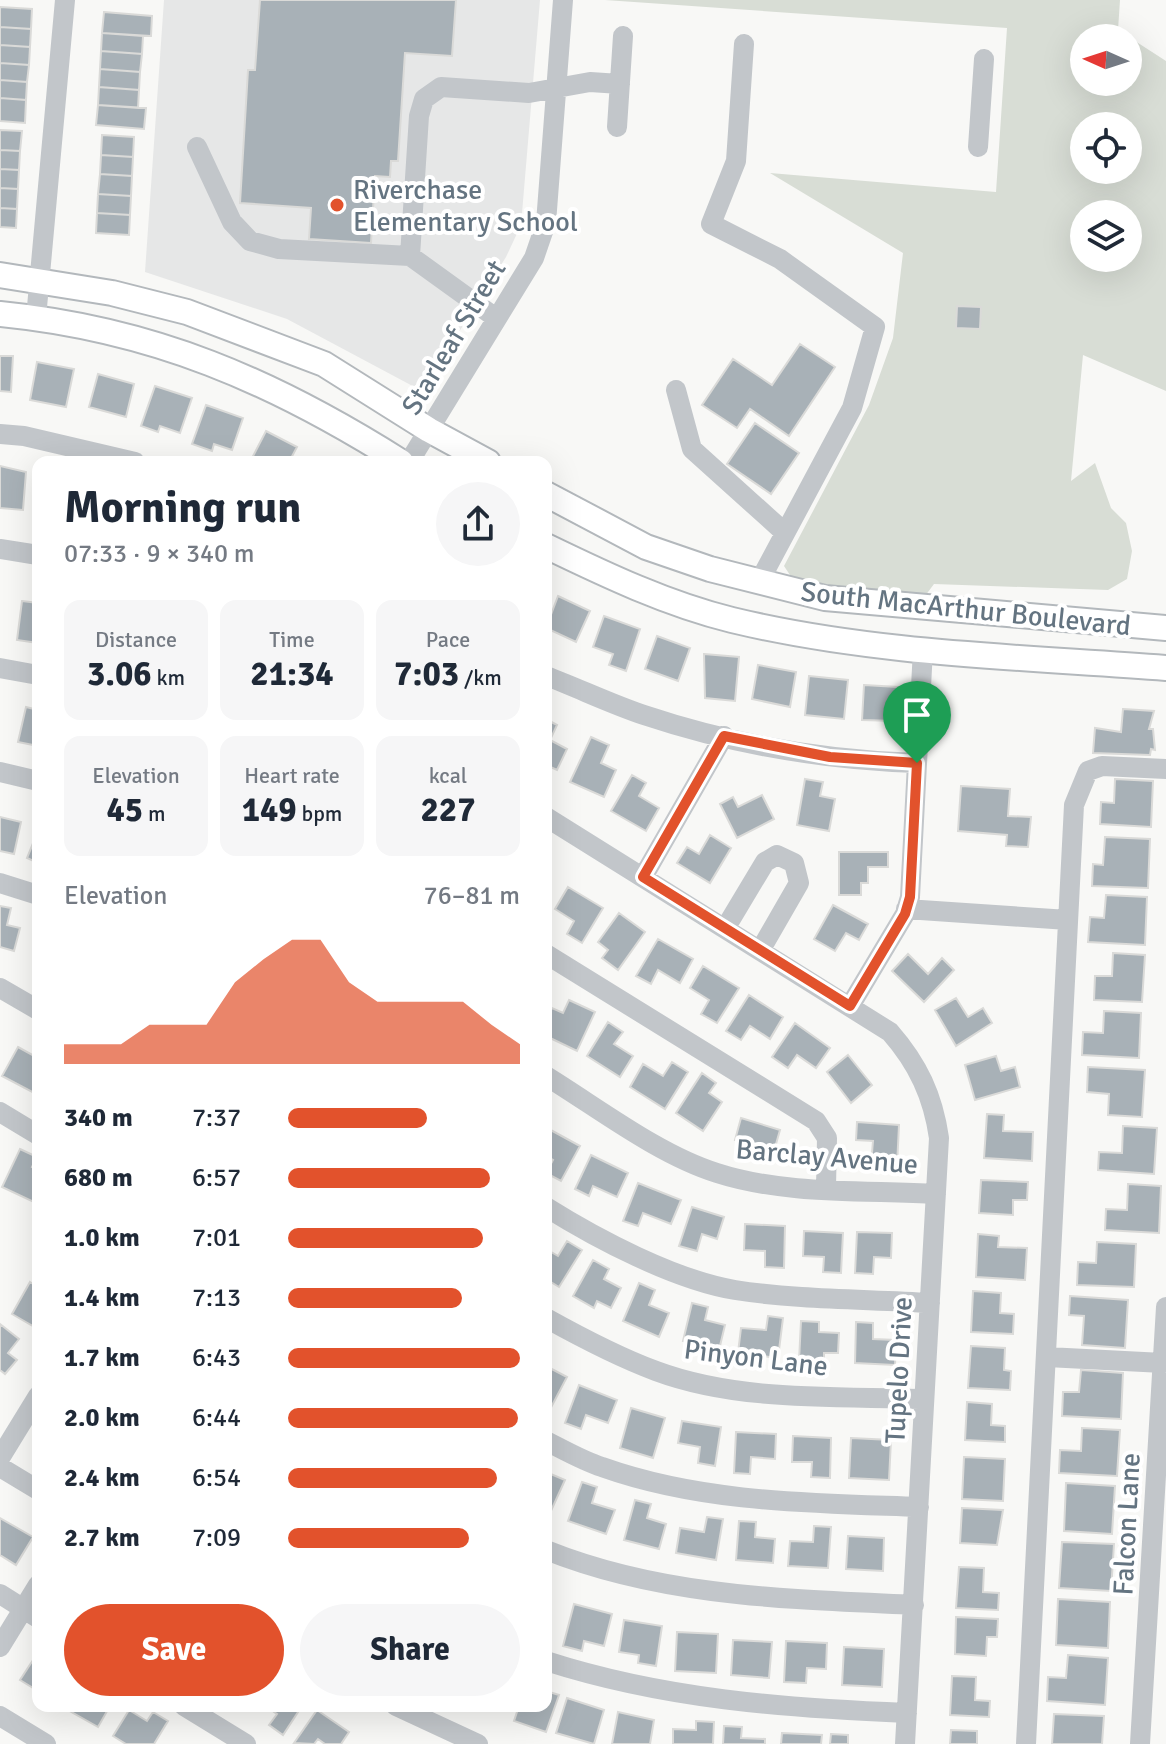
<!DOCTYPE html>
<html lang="en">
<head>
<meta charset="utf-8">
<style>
	:root { --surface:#fff; --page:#f6f6f7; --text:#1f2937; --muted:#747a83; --accent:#e2522c }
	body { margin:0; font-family:Signika,sans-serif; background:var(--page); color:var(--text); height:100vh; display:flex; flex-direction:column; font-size:30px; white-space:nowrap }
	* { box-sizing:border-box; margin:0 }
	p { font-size:26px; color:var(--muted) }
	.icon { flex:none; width:44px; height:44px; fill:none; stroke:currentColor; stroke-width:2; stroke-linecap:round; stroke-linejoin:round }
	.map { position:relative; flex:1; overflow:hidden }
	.drawer { position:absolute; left:32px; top:456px; width:520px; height:1256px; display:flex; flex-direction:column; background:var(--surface); border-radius:16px; box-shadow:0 8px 32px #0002 }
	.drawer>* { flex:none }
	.needle { width:52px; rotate:273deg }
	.fabs { position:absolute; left:1070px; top:24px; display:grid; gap:16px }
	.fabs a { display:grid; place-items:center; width:72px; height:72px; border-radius:50%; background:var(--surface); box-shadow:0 8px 32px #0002; font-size:40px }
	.pin { position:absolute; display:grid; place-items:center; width:68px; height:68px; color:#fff; margin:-82px -34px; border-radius:50% 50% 50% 0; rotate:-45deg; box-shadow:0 0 8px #0007 }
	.pin .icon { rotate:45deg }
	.round { display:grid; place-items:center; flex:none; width:84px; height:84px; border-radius:42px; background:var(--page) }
	.head { display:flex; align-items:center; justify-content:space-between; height:136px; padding:0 32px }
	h1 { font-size:44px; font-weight:700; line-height:60px }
	.metrics { display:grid; grid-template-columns:repeat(3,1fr); gap:12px; height:136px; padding:8px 32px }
	.metrics div { display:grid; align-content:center; border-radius:16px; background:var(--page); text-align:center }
	.metrics b { font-size:34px; font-weight:700 }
	.metrics small { font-size:22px; font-weight:400 }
	.metrics p { font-size:22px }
	.chart { height:224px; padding:16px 32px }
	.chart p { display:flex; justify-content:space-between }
	.chart svg { width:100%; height:144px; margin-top:8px; fill:var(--accent); opacity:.7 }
	.primary-button { display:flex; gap:16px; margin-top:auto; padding:16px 32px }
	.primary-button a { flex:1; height:92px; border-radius:48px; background:var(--accent); color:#fff; font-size:32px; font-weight:700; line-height:92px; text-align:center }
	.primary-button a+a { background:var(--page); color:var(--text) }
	ul { padding:0 32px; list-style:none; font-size:26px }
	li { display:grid; grid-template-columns:128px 96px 1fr; align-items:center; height:60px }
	li i { height:20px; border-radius:10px; background:var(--accent) }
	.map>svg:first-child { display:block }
	.built { fill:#e6e7e7 }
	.green { fill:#d8ddd5; fill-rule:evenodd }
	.building { fill:#a8b1b7; stroke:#dadad8; stroke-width:2 }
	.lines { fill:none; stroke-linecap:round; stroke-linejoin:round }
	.major-casing { stroke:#b3b8bc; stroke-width:28 }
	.minor { stroke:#c2c6ca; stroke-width:20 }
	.major { stroke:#fff; stroke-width:24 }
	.route-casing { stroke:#fff; stroke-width:16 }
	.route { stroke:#e2522c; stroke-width:10 }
	.poi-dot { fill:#e2522c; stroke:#fff; stroke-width:3 }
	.labels { text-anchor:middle; stroke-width:8; stroke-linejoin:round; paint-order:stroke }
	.poi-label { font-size:28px; fill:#647481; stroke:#fff; text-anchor:start }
	.street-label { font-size:28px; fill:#647481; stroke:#fff }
</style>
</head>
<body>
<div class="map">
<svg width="1166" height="1744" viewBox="0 0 1166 1744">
	<rect width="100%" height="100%" fill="#f8f8f6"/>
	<path class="built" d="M 164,0 L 540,0 L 521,225 L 506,257 L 422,391 L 287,319 L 145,272 Z"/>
	<path class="green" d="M 1120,0 L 1118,30 L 1166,61 L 1166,391 L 1083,355 L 1071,481 L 1095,463 L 1111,508 L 1126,523 L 1132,551 L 1127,579 L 1108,590 L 934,584 L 925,596 L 796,584 L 784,566 L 869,405 L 893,338 L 903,253 L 770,173 L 996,192 L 1007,28 L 605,0 ZM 1084,38 L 1128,38 L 1128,82 L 1084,82 ZM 1084,126 L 1128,126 L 1128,170 L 1084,170 ZM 1084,214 L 1128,214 L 1128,258 L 1084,258 Z"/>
	<path class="building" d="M 260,0 L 456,0 L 452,56 L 405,53 L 398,161 L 391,161 L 390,177 L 375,176 L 371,243 L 309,239 L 311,208 L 240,203 L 248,70 L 255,70 Z
		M 0,7 L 32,9 L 31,29 L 0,27 Z
		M 104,12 L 152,16 L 151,36 L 102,33 Z
		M 0,27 L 31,29 L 30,47 L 0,45 Z
		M 102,33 L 143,36 L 142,54 L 101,51 Z
		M 0,45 L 30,47 L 29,65 L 0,63 Z
		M 101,51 L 142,54 L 140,72 L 100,69 Z
		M 0,63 L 29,65 L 27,82 L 0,80 Z
		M 100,69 L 140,72 L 139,90 L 99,87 Z
		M 0,80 L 27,82 L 26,100 L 0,98 Z
		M 99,87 L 139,90 L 138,108 L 98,105 Z
		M 0,98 L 26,100 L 25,123 L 0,121 Z
		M 98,105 L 146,108 L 144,129 L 96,125 Z
		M 0,130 L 22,131 L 20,151 L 0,150 Z
		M 102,135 L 134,137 L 133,157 L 101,155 Z
		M 0,150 L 20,151 L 19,170 L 0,169 Z
		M 101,155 L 133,157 L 132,176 L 100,174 Z
		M 0,169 L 19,170 L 18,189 L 0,188 Z
		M 100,174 L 132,176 L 131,196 L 98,194 Z
		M 0,188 L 18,189 L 17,209 L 0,208 Z
		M 98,194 L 131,196 L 130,215 L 97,213 Z
		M 0,208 L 17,209 L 16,228 L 0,227 Z
		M 97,213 L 130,215 L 129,235 L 96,233 Z
		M 957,306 L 981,307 L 980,329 L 956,328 Z
		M 800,344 L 835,367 L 789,436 L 750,409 L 737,428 L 702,405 L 733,359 L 772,385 Z
		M 0,356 L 13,356 L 11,392 L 0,391 Z
		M 37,362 L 74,369 L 66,407 L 30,400 Z
		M 98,374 L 134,384 L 126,417 L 89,407 Z
		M 155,386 L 192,398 L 180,433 L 160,426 L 158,432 L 141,426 Z
		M 206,405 L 243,418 L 232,450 L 214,444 L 212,451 L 192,444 Z
		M 755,423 L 799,453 L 771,494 L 727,464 Z
		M 266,431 L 297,447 L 289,462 L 250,462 Z
		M 0,466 L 26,472 L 23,510 L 0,508 Z
		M 558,596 L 590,611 L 576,642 L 546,628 Z
		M 22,601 L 38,603 L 38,643 L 17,640 Z
		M 604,616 L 640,629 L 626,671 L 609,665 L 613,654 L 593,647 Z
		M 657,636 L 690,648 L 678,681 L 645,669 Z
		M 704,654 L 739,657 L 735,701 L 705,698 Z
		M 758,665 L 796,672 L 790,707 L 752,699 Z
		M 809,676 L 848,680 L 844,719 L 805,715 Z
		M 864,685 L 898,687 L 896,721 L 862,720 Z
		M 26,707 L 38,710 L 38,746 L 18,742 Z
		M 1123,709 L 1154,711 L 1149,729 L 1153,729 L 1155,750 L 1151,749 L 1150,755 L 1093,753 L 1095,728 L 1121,732 Z
		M 546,719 L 557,725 L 550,740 L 567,749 L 557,770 L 546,765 Z
		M 591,737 L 609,745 L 601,763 L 616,770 L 604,797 L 570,782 Z
		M 632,775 L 646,783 L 639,796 L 659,808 L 646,831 L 611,811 Z
		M 805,779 L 823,782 L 820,796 L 835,799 L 829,831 L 797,825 Z
		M 1115,779 L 1153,781 L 1151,827 L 1100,824 L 1101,802 L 1114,803 Z
		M 961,786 L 1010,789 L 1008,816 L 1031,817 L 1028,847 L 1006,846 L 1007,835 L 958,831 Z
		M 762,795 L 774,819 L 737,838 L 720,804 L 733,797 L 738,807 Z
		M 0,817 L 21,822 L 14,854 L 0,851 Z
		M 38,831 L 38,863 L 27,858 Z
		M 710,835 L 731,848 L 710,883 L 677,863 L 687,847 L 699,854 Z
		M 1105,837 L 1150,839 L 1148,888 L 1092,886 L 1093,864 L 1103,865 Z
		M 839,852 L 888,852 L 888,867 L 868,867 L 868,883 L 861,883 L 861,895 L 839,895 Z
		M 568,887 L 603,908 L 582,943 L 567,934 L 574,921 L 555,909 Z
		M 1106,895 L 1147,897 L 1145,945 L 1088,942 L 1090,917 L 1104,918 Z
		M 833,905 L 868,924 L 859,940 L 846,933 L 835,951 L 814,939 Z
		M 0,906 L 11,908 L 7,925 L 20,928 L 14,951 L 0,947 Z
		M 619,913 L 645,932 L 618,970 L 602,958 L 608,950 L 598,942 Z
		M 658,939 L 693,959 L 680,983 L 658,970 L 651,984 L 636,976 Z
		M 1113,953 L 1145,955 L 1142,1002 L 1094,1000 L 1095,976 L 1112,976 Z
		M 908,954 L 928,974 L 942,958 L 954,970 L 924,1002 L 892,971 Z
		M 703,966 L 739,988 L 717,1023 L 701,1014 L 709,1000 L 690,988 Z
		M 749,995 L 783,1017 L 770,1039 L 750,1026 L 741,1040 L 726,1031 Z
		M 956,998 L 968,1017 L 983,1008 L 992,1023 L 956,1046 L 935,1010 Z
		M 569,1000 L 595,1012 L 577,1051 L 546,1036 L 546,1020 L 552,1008 L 563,1013 Z
		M 1104,1011 L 1141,1013 L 1139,1058 L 1082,1055 L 1083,1032 L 1103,1033 Z
		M 608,1022 L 623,1032 L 614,1044 L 633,1056 L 620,1077 L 587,1056 Z
		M 795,1023 L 830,1048 L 816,1068 L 797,1055 L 788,1068 L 772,1057 Z
		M 18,1047 L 38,1058 L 36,1094 L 2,1076 Z
		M 848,1055 L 872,1085 L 851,1103 L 827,1072 Z
		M 996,1056 L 1001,1071 L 1015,1067 L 1020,1087 L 975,1100 L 965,1065 Z
		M 672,1062 L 688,1072 L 665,1109 L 630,1087 L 643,1064 L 663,1076 Z
		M 1088,1067 L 1145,1070 L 1142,1117 L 1108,1115 L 1109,1094 L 1087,1092 Z
		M 702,1073 L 716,1083 L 709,1093 L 722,1102 L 703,1131 L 676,1113 Z
		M 987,1114 L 1004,1115 L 1003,1131 L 1033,1132 L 1032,1161 L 984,1158 Z
		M 741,1118 L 780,1130 L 774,1151 L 735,1140 Z
		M 857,1122 L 899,1125 L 897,1166 L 871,1165 L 873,1141 L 856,1140 Z
		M 1123,1126 L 1157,1128 L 1154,1174 L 1098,1170 L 1099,1152 L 1122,1153 Z
		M 547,1128 L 580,1146 L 561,1181 L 546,1173 L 553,1160 L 546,1156 Z
		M 20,1149 L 37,1157 L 32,1167 L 38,1170 L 38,1204 L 2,1187 Z
		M 591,1155 L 628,1173 L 617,1197 L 593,1186 L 589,1196 L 575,1189 Z
		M 981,1180 L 1028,1182 L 1027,1200 L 1013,1200 L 1013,1215 L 979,1213 Z
		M 638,1183 L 681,1200 L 671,1224 L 643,1213 L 638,1226 L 623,1221 Z
		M 1128,1184 L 1161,1186 L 1159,1233 L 1105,1230 L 1106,1209 L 1127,1210 Z
		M 692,1207 L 724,1217 L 717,1239 L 702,1234 L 697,1251 L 679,1246 Z
		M 745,1224 L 785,1226 L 784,1268 L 765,1267 L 765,1251 L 744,1250 Z
		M 804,1231 L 843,1233 L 841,1273 L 823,1272 L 824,1257 L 803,1256 Z
		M 857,1232 L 892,1233 L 891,1258 L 874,1257 L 873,1274 L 855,1273 Z
		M 978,1234 L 999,1236 L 998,1247 L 1027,1248 L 1025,1280 L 976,1277 Z
		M 567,1241 L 582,1250 L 559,1287 L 546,1279 L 546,1249 L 558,1256 Z
		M 1097,1242 L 1136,1244 L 1134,1287 L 1077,1285 L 1078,1262 L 1096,1263 Z
		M 593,1260 L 609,1269 L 604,1279 L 621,1288 L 611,1308 L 597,1301 L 594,1308 L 573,1296 Z
		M 30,1282 L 38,1287 L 38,1329 L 12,1314 Z
		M 639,1283 L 655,1290 L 649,1305 L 669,1313 L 659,1337 L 623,1321 Z
		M 973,1291 L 1001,1293 L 1000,1313 L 1014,1314 L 1013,1334 L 971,1332 Z
		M 1070,1296 L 1128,1300 L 1125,1348 L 1082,1345 L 1084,1316 L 1069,1315 Z
		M 692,1303 L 708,1307 L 705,1320 L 725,1325 L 719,1350 L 683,1341 Z
		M 768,1316 L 783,1318 L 778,1358 L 738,1353 L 741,1328 L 766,1330 Z
		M 801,1321 L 819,1322 L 819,1332 L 839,1333 L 838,1353 L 824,1353 L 824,1363 L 799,1361 Z
		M 856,1322 L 873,1323 L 873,1339 L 896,1340 L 895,1365 L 855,1363 Z
		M 0,1324 L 19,1339 L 8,1353 L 17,1360 L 5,1374 L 0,1370 Z
		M 971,1346 L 1005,1348 L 1004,1370 L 1011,1371 L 1010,1390 L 968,1388 Z
		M 546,1366 L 567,1377 L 547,1415 L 546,1414 Z
		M 1081,1370 L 1123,1373 L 1121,1419 L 1062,1416 L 1063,1392 L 1079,1392 Z
		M 579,1385 L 617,1400 L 608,1423 L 586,1415 L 581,1429 L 565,1423 Z
		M 967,1402 L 992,1404 L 991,1425 L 1005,1426 L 1005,1442 L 965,1440 Z
		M 631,1408 L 665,1418 L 653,1458 L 620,1448 Z
		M 682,1421 L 721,1427 L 715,1466 L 698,1463 L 700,1447 L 678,1443 Z
		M 1082,1428 L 1120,1430 L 1117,1476 L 1059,1473 L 1060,1450 L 1081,1451 Z
		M 736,1432 L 776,1434 L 775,1459 L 751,1457 L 750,1474 L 734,1473 Z
		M 793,1436 L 831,1438 L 830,1478 L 811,1477 L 812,1462 L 792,1462 Z
		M 851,1438 L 891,1440 L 889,1480 L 849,1478 Z
		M 964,1457 L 1005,1459 L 1003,1501 L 962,1499 Z
		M 546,1472 L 565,1480 L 550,1513 L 546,1512 Z
		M 582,1482 L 597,1487 L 592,1503 L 615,1510 L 606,1534 L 568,1521 Z
		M 1066,1483 L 1115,1486 L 1112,1534 L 1064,1531 Z
		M 635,1500 L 651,1504 L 647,1518 L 666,1524 L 659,1549 L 624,1540 Z
		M 962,1508 L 1003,1510 L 997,1545 L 960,1543 Z
		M 707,1517 L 723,1519 L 716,1560 L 676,1553 L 680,1528 L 704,1532 Z
		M 0,1518 L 33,1537 L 16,1565 L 0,1555 Z
		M 739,1521 L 756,1522 L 755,1537 L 775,1539 L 773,1563 L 736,1560 Z
		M 814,1526 L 831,1527 L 828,1568 L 788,1566 L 790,1541 L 813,1542 Z
		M 848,1536 L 884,1538 L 883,1571 L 846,1569 Z
		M 1062,1542 L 1114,1544 L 1111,1591 L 1059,1588 Z
		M 959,1567 L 984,1568 L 983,1592 L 999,1593 L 998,1610 L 956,1608 Z
		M 1058,1599 L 1110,1602 L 1108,1648 L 1056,1645 Z
		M 574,1604 L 612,1614 L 604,1646 L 584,1641 L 582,1651 L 563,1646 Z
		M 956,1617 L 998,1619 L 997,1637 L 987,1637 L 986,1656 L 955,1654 Z
		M 624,1620 L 662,1626 L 656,1666 L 638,1663 L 639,1655 L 619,1652 Z
		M 677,1632 L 718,1634 L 716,1673 L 675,1671 Z
		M 733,1640 L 772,1642 L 769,1678 L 731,1675 Z
		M 786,1641 L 827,1643 L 826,1669 L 807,1668 L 806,1683 L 784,1682 Z
		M 844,1647 L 884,1649 L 882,1687 L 842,1685 Z
		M 1068,1655 L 1108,1658 L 1105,1705 L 1047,1701 L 1048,1677 L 1066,1678 Z
		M 33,1660 L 38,1663 L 38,1691 L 20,1680 Z
		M 952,1676 L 976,1677 L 975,1700 L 990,1701 L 989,1717 L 950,1715 Z
		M 546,1691 L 559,1695 L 546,1732 L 514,1721 L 519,1706 L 546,1706 Z
		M 567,1698 L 604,1710 L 594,1744 L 556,1733 Z
		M 70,1706 L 110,1706 L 98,1727 L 68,1710 Z
		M 265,1706 L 302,1706 L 283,1735 L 269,1725 L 277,1714 Z
		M 129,1710 L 147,1721 L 153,1712 L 168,1721 L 154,1744 L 126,1744 L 113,1736 Z
		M 317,1710 L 349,1732 L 341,1744 L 325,1744 L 318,1739 L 314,1744 L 294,1743 Z
		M 618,1712 L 654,1720 L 650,1744 L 612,1744 Z
		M 1054,1714 L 1104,1716 L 1102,1744 L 1052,1744 Z
		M 696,1721 L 714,1722 L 713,1744 L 673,1744 L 673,1729 L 696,1730 Z
		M 724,1726 L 742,1727 L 741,1738 L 765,1739 L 765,1744 L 723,1744 Z
		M 951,1730 L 977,1731 L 977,1744 L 950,1744 Z
		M 782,1733 L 822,1735 L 821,1744 L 781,1744 Z
		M 831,1734 L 848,1735 L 848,1744 L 830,1744 Z"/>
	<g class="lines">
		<g class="major-casing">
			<path id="major" d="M 0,275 L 112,293 L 187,312 L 324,364 L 429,430 L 488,462
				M 0,314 C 153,329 273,381 401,462
				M 546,494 L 646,547 L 710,569 L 825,598 L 1166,628
				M 546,546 C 606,575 667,604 732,620 C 873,654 1022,657 1166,668"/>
		</g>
		<path class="minor" d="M 744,44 L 736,161 L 711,224 L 780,259 L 875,327 L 852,408 L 759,582
			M 617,127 L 623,36
			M 197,147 L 232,222 L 250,241 L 279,249 L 410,256 L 496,318
			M 978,147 L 984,59
			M 410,256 L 419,116 L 424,99 L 441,87 L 529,93 L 590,82 L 620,84
			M 36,318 L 65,0
			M 676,390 L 692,449 L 783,531
			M 0,434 L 24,436 L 135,462
			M 409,462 L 534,258 L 546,223 L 563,0
			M 0,549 L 38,555
			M 0,668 L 38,675
			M 546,676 C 578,688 611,704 644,715 C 731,744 825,760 917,763
			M 0,772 L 38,781
			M 546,817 L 890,1032 C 918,1064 933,1096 939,1138 L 905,1744
			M 643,877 L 724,736
			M 0,883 L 38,895
			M 906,909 L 1068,920
			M 726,927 L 765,862 L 777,855 L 794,863 L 799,883 L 761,949
			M 546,954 L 816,1121 L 827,1138 L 826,1188
			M 0,988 L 38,1010
			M 850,1006 L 905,914 L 910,897 L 923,649
			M 546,1076 C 598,1108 659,1155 717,1173 C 785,1195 865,1190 936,1194
			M 0,1112 L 38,1135
			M 546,1207 C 597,1239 675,1280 735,1290 C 799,1300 865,1299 930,1303
			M 546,1318 C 582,1338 618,1357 656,1371 C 739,1402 837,1396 924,1399
			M 1047,1357 L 1163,1363
			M 546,1441 C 564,1450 583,1461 602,1467 C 703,1503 813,1503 919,1507
			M 0,1458 L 38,1396
			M 0,1467 L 38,1490
			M 546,1550 C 663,1597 789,1599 914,1605
			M 0,1594 L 38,1618
			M 0,1647 L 38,1585
			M 546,1661 C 664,1699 784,1708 907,1713
			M 184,1706 L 246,1744
			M 396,1706 L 478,1744
			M 0,1716 L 46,1744
			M 1026,1744 L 1074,805 L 1088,771 L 1102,766 L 1166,769
			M 1140,1744 L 1166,1307"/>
		<use href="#major" class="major"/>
	</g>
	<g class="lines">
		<g class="route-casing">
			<path id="route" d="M 724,736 L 830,757 L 917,763 L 910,897 L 905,914 L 850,1006 L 643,877 Z"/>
		</g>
		<use href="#route" class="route"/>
	</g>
	<circle class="poi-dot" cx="337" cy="205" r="8"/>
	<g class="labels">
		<g class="poi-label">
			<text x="353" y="199">Riverchase<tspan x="353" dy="32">Elementary School</tspan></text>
		</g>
		<g class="street-label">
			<text transform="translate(453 337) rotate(-59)" y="10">Starleaf Street</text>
			<text transform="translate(966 608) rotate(6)" y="10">South MacArthur Boulevard</text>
			<text transform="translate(827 1156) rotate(5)" y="10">Barclay Avenue</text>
			<text transform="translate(756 1357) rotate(7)" y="10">Pinyon Lane</text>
			<text transform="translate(898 1370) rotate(-87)" y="10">Tupelo Drive</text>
			<text transform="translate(1126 1524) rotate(-87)" y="10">Falcon Lane</text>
		</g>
	</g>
</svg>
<div class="fabs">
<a><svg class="needle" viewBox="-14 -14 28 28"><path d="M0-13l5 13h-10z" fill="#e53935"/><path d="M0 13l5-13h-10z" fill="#747a83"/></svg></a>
<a><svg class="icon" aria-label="locate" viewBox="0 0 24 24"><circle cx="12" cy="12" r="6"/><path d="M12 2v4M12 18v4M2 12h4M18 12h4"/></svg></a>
<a><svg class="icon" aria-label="layers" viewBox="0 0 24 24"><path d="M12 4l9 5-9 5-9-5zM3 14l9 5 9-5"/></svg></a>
</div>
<div class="pin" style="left:917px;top:763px;background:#1e9e55"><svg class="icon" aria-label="arrive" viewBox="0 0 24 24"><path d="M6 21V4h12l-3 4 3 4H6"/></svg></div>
<section class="drawer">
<div class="head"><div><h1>Morning run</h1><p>07:33 · 9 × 340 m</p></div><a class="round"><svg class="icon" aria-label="share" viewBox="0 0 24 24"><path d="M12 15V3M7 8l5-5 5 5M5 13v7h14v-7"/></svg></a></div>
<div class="metrics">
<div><p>Distance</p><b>3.06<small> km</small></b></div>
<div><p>Time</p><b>21:34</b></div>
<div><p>Pace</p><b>7:03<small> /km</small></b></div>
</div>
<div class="metrics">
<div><p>Elevation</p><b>45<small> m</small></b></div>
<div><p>Heart rate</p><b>149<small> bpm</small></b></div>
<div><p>kcal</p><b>227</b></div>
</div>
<div class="chart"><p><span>Elevation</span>76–81 m</p>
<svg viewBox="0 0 160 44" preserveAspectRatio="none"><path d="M0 44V38L10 38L20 38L30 32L40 32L50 32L60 19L70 12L80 6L90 6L100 19L110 25L120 25L130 25L140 25L150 32L160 38V44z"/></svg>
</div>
<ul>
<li><b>340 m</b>7:37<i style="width:60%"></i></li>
<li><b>680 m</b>6:57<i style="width:87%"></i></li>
<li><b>1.0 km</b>7:01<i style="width:84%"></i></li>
<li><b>1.4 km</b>7:13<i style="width:75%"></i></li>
<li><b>1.7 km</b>6:43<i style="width:100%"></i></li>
<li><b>2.0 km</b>6:44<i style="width:99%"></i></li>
<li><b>2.4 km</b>6:54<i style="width:90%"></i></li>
<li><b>2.7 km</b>7:09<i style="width:78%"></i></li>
</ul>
<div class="primary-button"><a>Save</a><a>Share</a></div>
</section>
</div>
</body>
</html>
